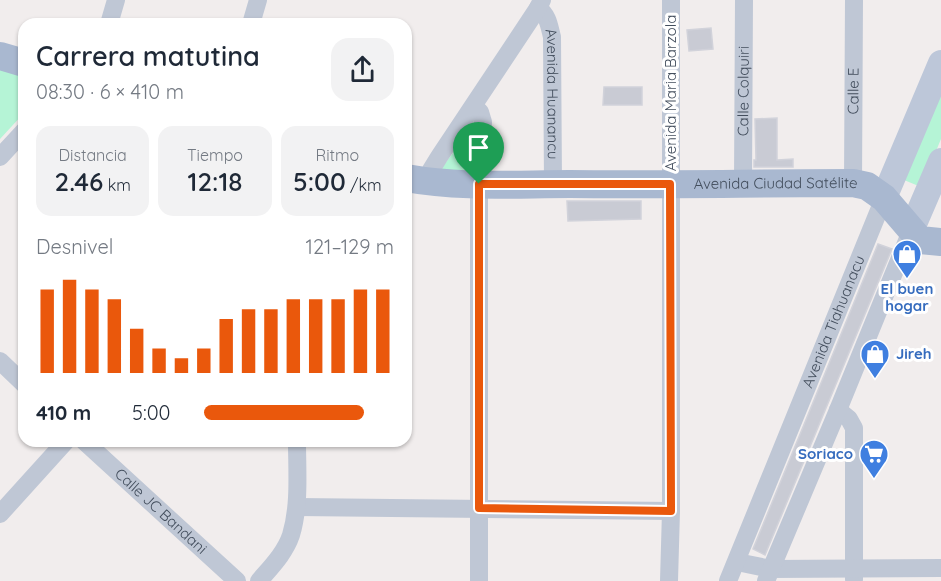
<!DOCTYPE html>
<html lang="es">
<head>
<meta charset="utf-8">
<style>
	:root { --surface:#fff; --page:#f2f2f3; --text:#1f2937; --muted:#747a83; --accent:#ea580c }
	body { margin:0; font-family:Quicksand,sans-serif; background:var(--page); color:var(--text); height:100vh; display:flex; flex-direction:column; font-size:22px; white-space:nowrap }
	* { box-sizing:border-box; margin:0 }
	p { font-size:20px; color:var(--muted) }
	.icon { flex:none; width:33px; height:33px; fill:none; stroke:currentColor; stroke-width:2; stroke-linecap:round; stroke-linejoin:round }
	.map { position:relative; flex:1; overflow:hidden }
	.panel { position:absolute; left:18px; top:18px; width:394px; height:429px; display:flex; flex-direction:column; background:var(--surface); border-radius:18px; box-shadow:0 2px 4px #0004 }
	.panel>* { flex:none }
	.pin { position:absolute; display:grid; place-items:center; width:51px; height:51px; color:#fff; margin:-62px -26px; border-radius:50% 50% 50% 0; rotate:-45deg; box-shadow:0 0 6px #0007 }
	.pin .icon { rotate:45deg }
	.round { display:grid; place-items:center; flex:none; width:63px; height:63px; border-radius:18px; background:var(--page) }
	.head { display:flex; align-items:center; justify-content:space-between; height:102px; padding:0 18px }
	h1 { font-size:27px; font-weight:600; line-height:45px }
	.figures { display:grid; grid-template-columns:repeat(3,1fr); gap:9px; height:102px; padding:6px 18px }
	.figures div { display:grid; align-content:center; border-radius:15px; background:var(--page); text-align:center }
	.figures b { font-size:26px; font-weight:600 }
	.figures small { font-size:16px; font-weight:400 }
	.figures p { font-size:16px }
	.chart { height:168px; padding:12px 18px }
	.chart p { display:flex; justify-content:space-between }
	.chart svg { width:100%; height:108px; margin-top:6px; stroke:var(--accent); stroke-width:6 }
	ul { padding:0 18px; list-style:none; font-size:20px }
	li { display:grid; grid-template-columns:96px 72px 1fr; align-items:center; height:45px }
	li i { height:15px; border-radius:8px; background:var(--accent) }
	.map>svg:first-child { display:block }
	.green { fill:#b5f4d6 }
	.building { fill:#c9cbd4; stroke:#d1d2da; stroke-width:1.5 }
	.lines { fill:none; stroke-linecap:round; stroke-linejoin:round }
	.street { stroke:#bfc7d5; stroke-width:18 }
	.secondary { stroke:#bdc7d9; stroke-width:26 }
	.primary { stroke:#a9b8d0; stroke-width:28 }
	.route-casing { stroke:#fff; stroke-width:12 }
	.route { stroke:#ea580c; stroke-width:8 }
	.labels { text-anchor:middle; stroke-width:6; stroke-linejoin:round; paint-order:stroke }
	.street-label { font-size:15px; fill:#434e5d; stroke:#fff }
	.shop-label { font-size:15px; font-weight:bold; fill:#366cbe; stroke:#fff }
</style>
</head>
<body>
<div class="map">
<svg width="941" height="581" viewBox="0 0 941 581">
	<rect width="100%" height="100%" fill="#f1eded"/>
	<path class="green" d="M 0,66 L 24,74 L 24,113 L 0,139 Z
		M 941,93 L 941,139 L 921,187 L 904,180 Z
		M 468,133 L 468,172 L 440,170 Z"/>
	<path class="building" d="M 711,28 L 713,49 L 689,51 L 687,30 Z
		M 604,87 L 642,87 L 642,105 L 603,105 Z
		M 777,118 L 777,160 L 793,159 L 793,167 L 754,167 L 754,160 L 756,160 L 755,119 Z
		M 567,201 L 641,201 L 641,219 L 568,221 Z
		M 878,244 L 892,249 L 765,555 L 753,549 Z"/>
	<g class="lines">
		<g class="street">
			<path id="s1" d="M 538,8 C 548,15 549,25 552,37 L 553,184"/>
			<path d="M 109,24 L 116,0"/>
			<path d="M 251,24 L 258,0"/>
			<path d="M 474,106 L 480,112 L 483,122 L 479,184 L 479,581"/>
			<path d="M 0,157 L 24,131"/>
			<path d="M 429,182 L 431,170 L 439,157 L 538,8 L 542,0"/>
			<path id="s2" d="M 743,183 L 744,0"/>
			<path id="s3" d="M 853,183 L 854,0"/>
			<path d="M 0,361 L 24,384"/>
			<path d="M 838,410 L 849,419 L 854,428 L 854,579"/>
			<path id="s4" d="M 84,441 L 237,581"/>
			<path d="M 297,507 L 671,511"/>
			<path d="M 0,514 L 66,441"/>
			<path d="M 737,562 L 771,569 L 941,568"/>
			<path d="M 259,581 C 271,567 285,553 291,535 C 300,505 297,472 297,441"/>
			<path d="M 669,581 L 671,511 L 671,0"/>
			<path id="s5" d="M 728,581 L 884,198"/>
			<path d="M 766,581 L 838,410 L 911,231"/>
		</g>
		<path class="secondary" d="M 884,198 L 941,63
			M 911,231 L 941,161"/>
		<g class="primary">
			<path d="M 0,56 L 24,63"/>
			<path id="s6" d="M 406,178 C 460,188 516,184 570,184 C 664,185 758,183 853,183 L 867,186 L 884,198 L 920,240 L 941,242"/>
		</g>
	</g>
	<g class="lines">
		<g class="route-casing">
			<path id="route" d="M 479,184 L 670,184 L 671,511 L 479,508 Z"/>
		</g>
		<use href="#route" class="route"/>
	</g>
	<defs>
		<g id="shop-pin" transform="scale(1.5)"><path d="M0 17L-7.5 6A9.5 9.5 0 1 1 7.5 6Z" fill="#3f7fe0" stroke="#fff"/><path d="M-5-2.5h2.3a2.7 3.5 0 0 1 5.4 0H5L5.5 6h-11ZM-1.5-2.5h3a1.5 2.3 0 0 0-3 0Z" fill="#fff"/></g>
		<g id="supermarket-pin" transform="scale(1.5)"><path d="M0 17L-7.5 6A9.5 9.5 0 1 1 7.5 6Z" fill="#3f7fe0" stroke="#fff"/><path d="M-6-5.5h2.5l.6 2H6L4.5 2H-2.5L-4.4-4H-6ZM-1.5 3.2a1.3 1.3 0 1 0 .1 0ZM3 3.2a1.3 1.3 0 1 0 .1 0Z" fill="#fff"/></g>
	</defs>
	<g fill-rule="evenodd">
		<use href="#shop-pin" x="907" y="254"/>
		<use href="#shop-pin" x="875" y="354"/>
		<use href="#supermarket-pin" x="874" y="454"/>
	</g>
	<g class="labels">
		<g class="street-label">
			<text dy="5" stroke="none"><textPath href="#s2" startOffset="92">Calle Colquiri</textPath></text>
			<text dy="5" stroke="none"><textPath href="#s3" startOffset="92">Calle E</textPath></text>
			<text transform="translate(671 93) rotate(-90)" y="5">Avenida Maria Barzola</text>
			<text dy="5" stroke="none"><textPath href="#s1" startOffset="90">Avenida Huanancu</textPath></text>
			<text dy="5" stroke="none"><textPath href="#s6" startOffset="370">Avenida Ciudad Satélite</textPath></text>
			<text dy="5" stroke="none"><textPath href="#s5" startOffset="280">Avenida Tiahuanacu</textPath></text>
			<text dy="5" stroke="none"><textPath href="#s4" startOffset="104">Calle JC Bandani</textPath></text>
		</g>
		<g class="shop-label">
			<text x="907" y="294">El buen<tspan x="907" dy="17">hogar</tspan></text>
			<text x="896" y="359" text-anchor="start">Jireh</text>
			<text x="853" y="459" text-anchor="end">Soriaco</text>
		</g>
	</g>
</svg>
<div class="pin" style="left:479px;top:184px;background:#1e9e55"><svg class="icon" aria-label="arrive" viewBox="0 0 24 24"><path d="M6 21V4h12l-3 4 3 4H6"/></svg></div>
<section class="panel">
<div class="head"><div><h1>Carrera matutina</h1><p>08:30 · 6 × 410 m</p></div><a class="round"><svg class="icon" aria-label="share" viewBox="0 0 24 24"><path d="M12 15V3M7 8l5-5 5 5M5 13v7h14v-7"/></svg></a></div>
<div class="figures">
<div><p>Distancia</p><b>2.46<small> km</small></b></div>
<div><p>Tiempo</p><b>12:18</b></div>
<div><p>Ritmo</p><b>5:00<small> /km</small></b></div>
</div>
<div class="chart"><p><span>Desnivel</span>121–129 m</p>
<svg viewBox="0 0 160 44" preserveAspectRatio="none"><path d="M5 44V10M15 44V6M25 44V10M35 44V14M45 44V26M55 44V34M65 44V38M75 44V34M85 44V22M95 44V18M105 44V18M115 44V14M125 44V14M135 44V14M145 44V10M155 44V10"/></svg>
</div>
<ul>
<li><b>410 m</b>5:00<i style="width:84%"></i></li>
</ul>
</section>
</div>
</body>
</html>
